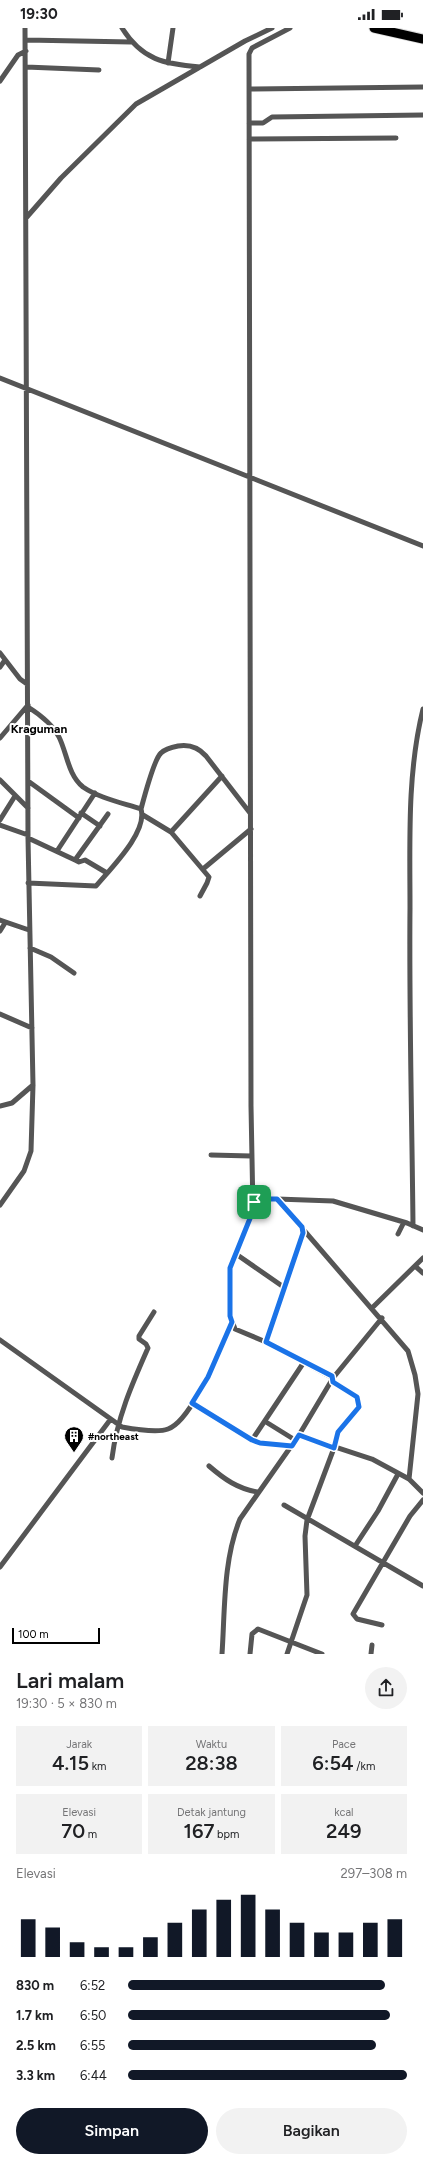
<!DOCTYPE html>
<html lang="id">
<head>
<meta charset="utf-8">
<style>
	:root { --surface:#fff; --page:#f2f2f2; --text:#202124; --muted:#757577; --accent:#111827 }
	body { margin:0; font-family:Figtree,sans-serif; background:var(--page); color:var(--text); height:100vh; display:flex; flex-direction:column; font-size:15px; white-space:nowrap }
	* { box-sizing:border-box; margin:0 }
	p { font-size:13px; color:var(--muted) }
	.icon { flex:none; width:22px; height:22px; fill:none; stroke:currentColor; stroke-width:2; stroke-linecap:round; stroke-linejoin:round }
	.map { position:relative; height:1626px; overflow:hidden }
	.drawer { display:flex; flex-direction:column; background:var(--surface); flex:1 }
	.drawer>* { flex:none }
	.scale { position:absolute; left:12px; bottom:10px; width:88px; box-sizing:border-box; padding-left:4px; border:2px solid #000; border-top:0; font-size:11px; line-height:14px; white-space:nowrap; color:#000; -webkit-text-stroke:3px #fff; paint-order:stroke }
	.pin { position:absolute; display:grid; place-items:center; width:34px; height:34px; color:#fff; margin:-17px; border-radius:8px; box-shadow:0 2px 6px #0006 }
	.round { display:grid; place-items:center; flex:none; width:42px; height:42px; border-radius:21px; background:var(--page) }
	.head { display:flex; align-items:center; justify-content:space-between; height:68px; padding:0 16px }
	h1 { font-size:22px; font-weight:600; line-height:30px }
	.figures { display:grid; grid-template-columns:repeat(3,1fr); gap:6px; height:68px; padding:4px 16px }
	.figures div { display:grid; align-content:center; border-radius:0px; background:var(--page); text-align:center }
	.figures b { font-size:20px; font-weight:600 }
	.figures small { font-size:11px; font-weight:400 }
	.figures p { font-size:11px }
	.chart { height:112px; padding:8px 16px }
	.chart p { display:flex; justify-content:space-between }
	.chart svg { width:100%; height:72px; margin-top:4px; stroke:var(--accent); stroke-width:6 }
	.button { display:flex; gap:8px; margin-top:auto; padding:8px 16px }
	.button a { flex:1; height:46px; border-radius:24px; background:var(--accent); color:#fff; font-size:16px; font-weight:600; line-height:46px; text-align:center }
	.button a+a { background:var(--page); color:var(--text) }
	ul { padding:0 16px; list-style:none; font-size:13px }
	li { display:grid; grid-template-columns:64px 48px 1fr; align-items:center; height:30px }
	li i { height:10px; border-radius:5px; background:var(--accent) }
	.status { display:flex; justify-content:space-between; align-items:center; height:28px; padding:0 20px; background:var(--surface); direction:ltr }
	.status svg { height:11px; fill:currentColor }
	.map>svg:first-child { display:block }
	.lines { fill:none; stroke-linecap:round; stroke-linejoin:round }
	.highway-casing { stroke:#dbdbdb; stroke-width:11 }
	.street { stroke:#555; stroke-width:5 }
	.highway { stroke:#000; stroke-width:9 }
	.route-casing { stroke:#fff; stroke-width:8 }
	.route { stroke:#1a73e8; stroke-width:5 }
	.labels { text-anchor:middle; stroke-width:4; stroke-linejoin:round; paint-order:stroke }
	.poi-label { font-size:10px; font-weight:bold; fill:#000; stroke:#fff; text-anchor:start }
	.quarter-label { font-size:12px; font-weight:bold; fill:#000; stroke:#fff }
</style>
</head>
<body>
<div class="status"><b>19:30</b><svg viewBox="0 0 49 12"><path d="M0 12V9h3v3zM5 12V6h3v6zM10 12V3h3v9zM15 12V0h3v12zM26 1h20v11H26zM47 4h2v5h-2z"/></svg></div>
<div class="map">
<svg width="423" height="1626" viewBox="0 0 423 1626">
	<rect width="100%" height="100%" fill="#fff"/>
	<g class="lines">
		<g class="highway-casing">
			<path id="highway" d="M 374,0 L 423,11"/>
		</g>
		<path class="street" d="M 122,0 C 142,32 164,36 200,39
			M 26,12 L 131,14
			M 168,35 L 173,0
			M 26,39 L 99,42
			M 0,53 L 18,27 L 26,23
			M 249,61 L 423,59
			M 249,95 L 263,95 L 272,89 L 423,87
			M 249,111 L 396,110
			M 26,190 L 61,150 L 136,76 L 245,13 L 272,0
			M 0,350 L 423,518
			M 0,625 L 20,651 L 27,656
			M 0,639 L 5,632
			M 28,679 C 39,686 53,697 59,709 C 67,725 68,747 83,759 C 99,770 123,775 141,781 C 144,770 154,731 161,725 C 165,721 173,719 178,718 C 190,716 199,720 206,728 L 250,785
			M 0,710 L 28,677
			M 0,752 L 28,780
			M 28,753 L 79,790
			M 81,785 L 100,798
			M 143,787 L 171,804 L 209,849 L 207,855 L 200,868
			M 0,792 L 15,768
			M 0,797 L 28,807
			M 171,804 L 222,748
			M 28,810 L 75,832 L 79,834 L 85,832 L 107,845
			M 57,823 L 95,765
			M 75,832 L 108,786
			M 203,841 L 251,801
			M 28,855 L 96,858 C 110,841 148,804 141,781
			M 0,892 L 29,902
			M 0,903 L 5,895
			M 30,920 L 51,929 L 74,945
			M 0,986 L 32,1000
			M 0,1078 L 12,1075 L 33,1057
			M 211,1127 L 251,1128
			M 277,1171 L 333,1173 L 407,1195 L 423,1202
			M 254,1174 L 277,1171 L 408,1323 L 415,1347 L 418,1366 L 409,1451
			M 0,1177 L 24,1143 L 31,1123 L 33,1057 L 28,810 L 25,0
			M 413,1198 C 412,1092 409,986 410,880 C 410,815 407,745 423,681
			M 398,1206 L 404,1194
			M 236,1226 L 285,1260
			M 415,1238 L 423,1245
			M 372,1280 L 423,1230
			M 0,1312 L 122,1399 C 133,1401 158,1405 168,1401 C 193,1392 220,1319 232,1294
			M 266,1314 L 303,1205 L 302,1199
			M 333,1350 L 382,1290
			M 192,1375 L 252,1412 L 260,1415 L 292,1418
			M 266,1394 L 295,1412
			M 299,1407 L 372,1431 L 409,1451 L 423,1465
			M 252,1412 L 304,1334
			M 112,1430 C 117,1390 132,1356 148,1320 L 146,1316 L 139,1311 L 139,1308 L 154,1284
			M 209,1438 C 224,1451 238,1461 258,1464
			M 284,1477 L 423,1558
			M 355,1518 L 378,1483 L 398,1446
			M 0,1539 L 110,1392
			M 382,1597 L 357,1591 L 353,1586 L 410,1488 L 423,1472
			M 222,1626 C 225,1582 223,1532 240,1491 L 299,1407 L 333,1350 L 266,1314 L 235,1301 L 230,1288 L 230,1240 L 253,1183 L 251,1078 L 249,26 L 252,20 L 290,0
			M 250,1626 L 252,1606 L 258,1601 L 322,1626
			M 287,1626 L 307,1567 L 305,1508 L 307,1492 L 334,1420 L 338,1404 L 359,1379 L 357,1369 L 333,1354
			M 371,1626 L 372,1617"/>
		<use href="#highway" class="highway"/>
	</g>
	<g class="lines">
		<g class="route-casing">
			<path id="route" d="M 271,1171 L 277,1171 L 302,1199 L 303,1205 L 266,1314 L 332,1348 L 333,1354 L 357,1369 L 359,1379 L 338,1404 L 334,1420 L 299,1407 L 292,1418 L 260,1415 L 252,1412 L 192,1375 L 208,1349 L 232,1294 L 230,1288 L 230,1240 L 253,1183 L 254,1174 Z"/>
		</g>
		<use href="#route" class="route"/>
	</g>
	<defs>
		<g id="building-pin" transform="scale(1)"><path d="M0 17L-7.5 6A9.5 9.5 0 1 1 7.5 6Z" fill="#000" stroke="#fff"/><path d="M-4-6H4V6H1V3H-1V6H-4ZM-2.5-4.3h1.7v1.8h-1.7ZM.8-4.3h1.7v1.8H.8ZM-2.5-1h1.7V.8h-1.7ZM.8-1h1.7V.8H.8Z" fill="#fff"/></g>
	</defs>
	<g fill-rule="evenodd">
		<use href="#building-pin" x="74" y="1408"/>
	</g>
	<g class="labels">
		<g class="poi-label">
			<text x="88" y="1412">#northeast</text>
		</g>
		<g class="quarter-label">
			<text x="39" y="705">Kraguman</text>
		</g>
	</g>
</svg>
<div class="scale">100 m</div>
<div class="pin" style="left:254px;top:1174px;background:#1e9e55"><svg class="icon" aria-label="arrive" viewBox="0 0 24 24"><path d="M6 21V4h12l-3 4 3 4H6"/></svg></div>
</div>
<section class="drawer">
<div class="head"><div><h1>Lari malam</h1><p>19:30 · 5 × 830 m</p></div><a class="round"><svg class="icon" aria-label="share" viewBox="0 0 24 24"><path d="M12 15V3M7 8l5-5 5 5M5 13v7h14v-7"/></svg></a></div>
<div class="figures">
<div><p>Jarak</p><b>4.15<small> km</small></b></div>
<div><p>Waktu</p><b>28:38</b></div>
<div><p>Pace</p><b>6:54<small> /km</small></b></div>
</div>
<div class="figures">
<div><p>Elevasi</p><b>70<small> m</small></b></div>
<div><p>Detak jantung</p><b>167<small> bpm</small></b></div>
<div><p>kcal</p><b>249</b></div>
</div>
<div class="chart"><p><span>Elevasi</span>297–308 m</p>
<svg viewBox="0 0 160 44" preserveAspectRatio="none"><path d="M5 44V21M15 44V26M25 44V35M35 44V38M45 44V38M55 44V32M65 44V23M75 44V15M85 44V9M95 44V6M105 44V15M115 44V23M125 44V29M135 44V29M145 44V23M155 44V21"/></svg>
</div>
<ul>
<li><b>830 m</b>6:52<i style="width:92%"></i></li>
<li><b>1.7 km</b>6:50<i style="width:94%"></i></li>
<li><b>2.5 km</b>6:55<i style="width:89%"></i></li>
<li><b>3.3 km</b>6:44<i style="width:100%"></i></li>
</ul>
<div class="button"><a>Simpan</a><a>Bagikan</a></div>
</section>
</body>
</html>
